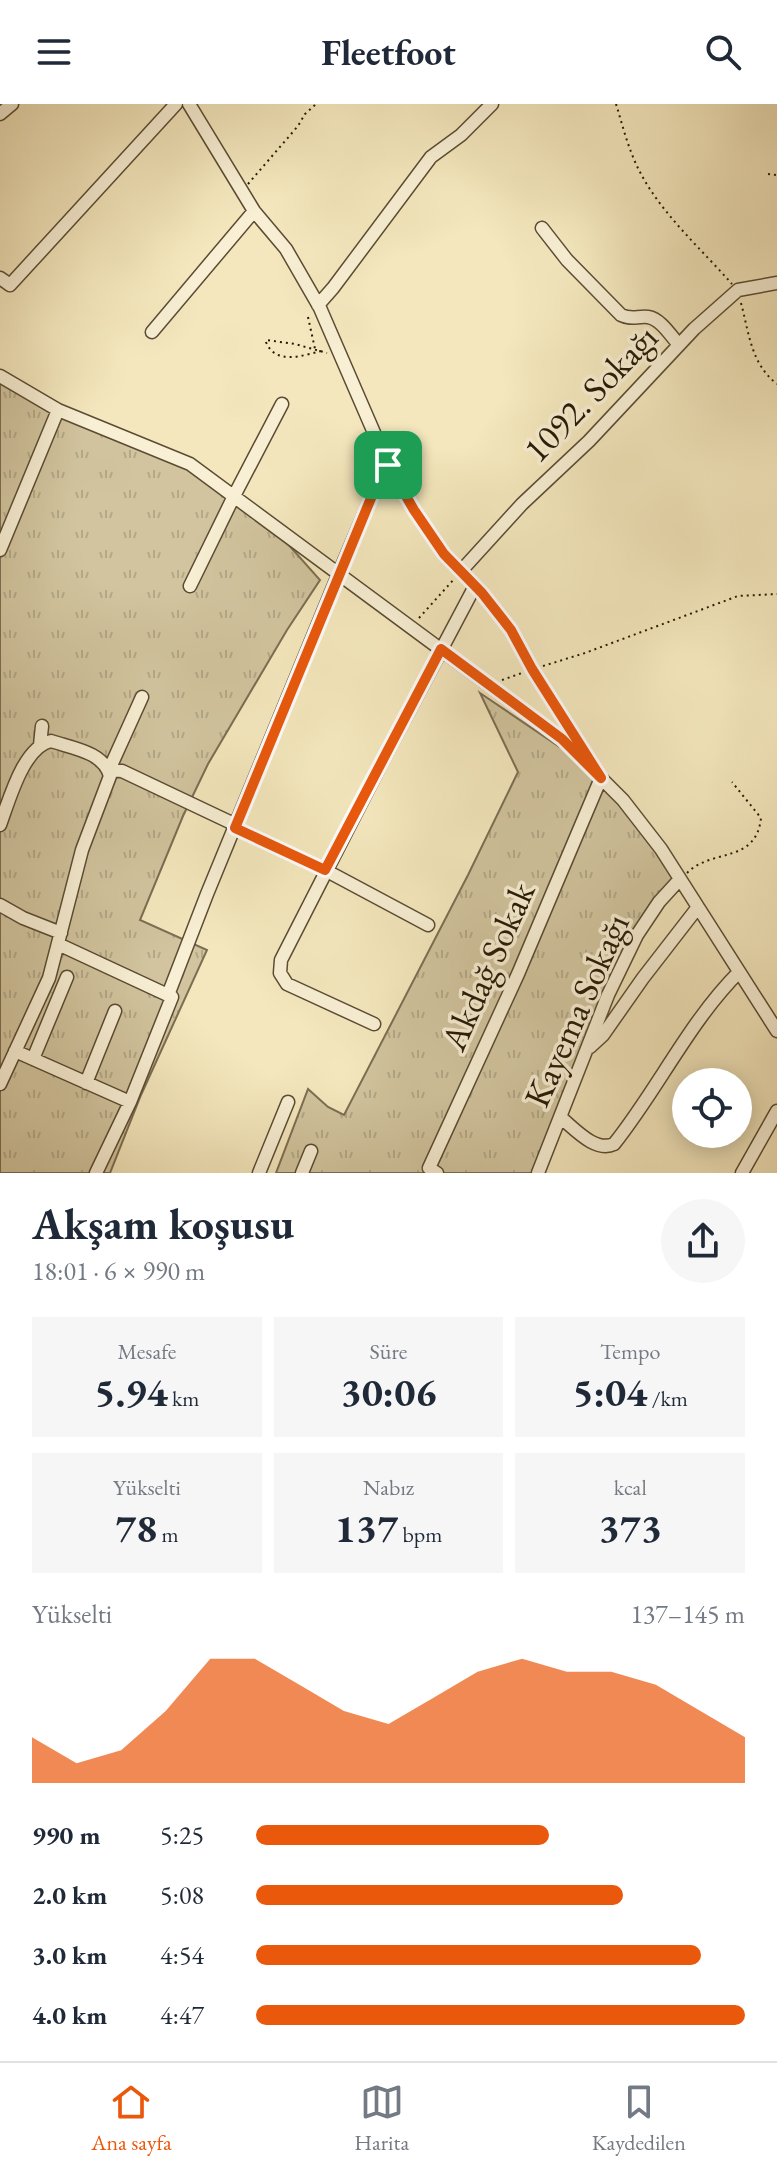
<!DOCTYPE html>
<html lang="tr">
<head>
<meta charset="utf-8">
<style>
	:root { --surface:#fff; --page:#f6f6f7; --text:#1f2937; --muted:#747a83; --line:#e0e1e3; --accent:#ea580c }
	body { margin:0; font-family:"EB Garamond",serif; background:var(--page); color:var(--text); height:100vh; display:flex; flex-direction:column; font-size:30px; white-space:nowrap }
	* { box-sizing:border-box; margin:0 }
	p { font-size:26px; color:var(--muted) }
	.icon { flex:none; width:44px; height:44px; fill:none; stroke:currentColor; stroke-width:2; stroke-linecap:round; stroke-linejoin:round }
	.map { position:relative; height:1069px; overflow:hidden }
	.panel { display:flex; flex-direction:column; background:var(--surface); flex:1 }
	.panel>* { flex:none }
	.fabs { position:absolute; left:672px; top:964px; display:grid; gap:16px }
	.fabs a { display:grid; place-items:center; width:80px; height:80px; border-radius:50%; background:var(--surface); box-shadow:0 4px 20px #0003; font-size:40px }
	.pin { position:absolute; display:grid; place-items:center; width:68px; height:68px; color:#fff; margin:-34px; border-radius:16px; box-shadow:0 4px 12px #0006 }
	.round { display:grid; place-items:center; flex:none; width:84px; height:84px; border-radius:42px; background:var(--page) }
	.headline { display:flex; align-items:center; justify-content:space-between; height:136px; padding:0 32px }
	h1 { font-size:44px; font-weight:700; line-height:60px }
	.stats { display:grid; grid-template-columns:repeat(3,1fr); gap:12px; height:136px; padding:8px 32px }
	.stats div { display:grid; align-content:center; border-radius:0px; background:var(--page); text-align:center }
	.stats b { font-size:40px; font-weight:700 }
	.stats small { font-size:22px; font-weight:400 }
	.stats p { font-size:22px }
	.chart { height:224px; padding:16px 32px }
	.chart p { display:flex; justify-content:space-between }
	.chart svg { width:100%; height:144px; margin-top:8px; fill:var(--accent); opacity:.7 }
	ul { padding:0 32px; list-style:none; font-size:26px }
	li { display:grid; grid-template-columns:128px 96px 1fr; align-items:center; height:60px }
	li i { height:20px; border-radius:10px; background:var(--accent) }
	header { display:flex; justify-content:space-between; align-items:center; height:104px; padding:0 32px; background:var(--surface); font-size:36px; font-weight:700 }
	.dock { display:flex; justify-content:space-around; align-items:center; height:112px; border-top:2px solid var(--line); background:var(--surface); font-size:22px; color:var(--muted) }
	.dock a { display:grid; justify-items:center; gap:4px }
	.dock .current { color:var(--accent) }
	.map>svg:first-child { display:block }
	.grass { fill:url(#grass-tufts); stroke:#7c6e52; stroke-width:2 }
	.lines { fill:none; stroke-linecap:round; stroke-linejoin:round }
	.minor-casing { stroke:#5a4c33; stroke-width:15 }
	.path { stroke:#261905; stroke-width:2; stroke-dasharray:2 4; stroke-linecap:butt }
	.minor { stroke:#f8efd4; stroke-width:12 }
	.route-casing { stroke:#fff; stroke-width:16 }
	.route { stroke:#ea580c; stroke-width:10 }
	.labels { text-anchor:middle; stroke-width:7; stroke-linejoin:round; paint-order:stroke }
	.street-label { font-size:36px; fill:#261905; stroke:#f8efd4 }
</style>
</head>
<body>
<header><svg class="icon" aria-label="menu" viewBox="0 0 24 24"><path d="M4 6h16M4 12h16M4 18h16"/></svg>Fleetfoot<svg class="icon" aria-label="search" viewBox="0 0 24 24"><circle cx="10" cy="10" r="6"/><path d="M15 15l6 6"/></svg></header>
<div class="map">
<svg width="777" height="1069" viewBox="0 0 777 1069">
	<defs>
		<pattern id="grass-tufts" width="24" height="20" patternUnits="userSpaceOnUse" patternTransform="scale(2)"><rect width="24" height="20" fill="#d1c49e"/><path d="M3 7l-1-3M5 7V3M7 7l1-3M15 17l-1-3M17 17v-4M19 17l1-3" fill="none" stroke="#b3a887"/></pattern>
	</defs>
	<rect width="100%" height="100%" fill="#f4e7bd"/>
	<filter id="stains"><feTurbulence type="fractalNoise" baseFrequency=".0025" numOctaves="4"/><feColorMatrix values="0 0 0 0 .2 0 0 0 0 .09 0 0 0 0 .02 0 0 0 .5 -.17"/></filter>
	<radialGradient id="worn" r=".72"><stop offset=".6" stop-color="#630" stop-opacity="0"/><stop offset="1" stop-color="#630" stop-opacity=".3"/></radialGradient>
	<path class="grass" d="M 0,271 L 51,302 L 168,350 L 287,439 L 320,476 L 287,526 L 208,660 L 183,712 L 140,816 L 207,846 L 141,991 L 110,1069 L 0,1069 Z
		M 480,589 L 601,671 L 680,774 L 648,810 L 537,1069 L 276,1069 L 308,985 L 328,1003 L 344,1011 L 468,771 L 518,668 Z"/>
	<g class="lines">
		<g class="minor-casing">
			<path id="minor" d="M 189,0 L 254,107 L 286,145 L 320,204 L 388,361 L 414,406 L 444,450 L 482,489 L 511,526 L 532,565 L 601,674 L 623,696 L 661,745 L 777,927
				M 0,10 L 12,0
				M 542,124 L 567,156 L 621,211 C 631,216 637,212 648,213 C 661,215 671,232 679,241
				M 0,174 L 10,181 L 176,0
				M 318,201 L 333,184 L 431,53 L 461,31 L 492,0
				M 152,228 L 254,107
				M 0,272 L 58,306 L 190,360 L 562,635 L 584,657
				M 0,446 L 58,306
				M 461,467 L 522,400 L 589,337 L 694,225 L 738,186 L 777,179
				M 190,482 L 234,392 L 282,300
				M 142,593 L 109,666 L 122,667 L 236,721
				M 40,641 L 42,622
				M 0,721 C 9,697 23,643 51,637 C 72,644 104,648 110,672 L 82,746 L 49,874 L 0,980
				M 235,724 L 325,766 L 428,821
				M 0,801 L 23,814 L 61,829
				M 58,840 L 172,893 L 130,998 L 96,1069
				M 168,891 L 207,790 L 339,469 L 376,382 L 388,361
				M 374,920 L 287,880 L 280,869 L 281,856 L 383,656 L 475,482
				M 590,943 L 603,931 L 643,874 L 698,803
				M 15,947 L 130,998
				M 33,955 L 67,873
				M 86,979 L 115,907
				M 560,1013 C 574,1024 595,1049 614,1040 C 658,985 689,918 739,868
				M 259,1069 L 288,998
				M 302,1069 L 311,1047
				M 437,1069 L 429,1064 L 518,870 L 601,674
				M 538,1069 L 608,891 L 637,831 L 659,798 L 680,775
				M 742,1069 L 777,1007"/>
		</g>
		<path class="path" d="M 616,0 C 623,23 629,48 641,70 C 662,110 702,146 732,180
			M 768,70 L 777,71
			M 248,80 L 298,22 L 305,10 L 316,0
			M 741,199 C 749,229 751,260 777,280
			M 308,213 L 315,245
			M 321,247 C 302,252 275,261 266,238 L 266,236 L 295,240 L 327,249
			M 419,514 L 455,474
			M 543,562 L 585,549 L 738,492 L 777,490
			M 502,576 L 522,569
			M 687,769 C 712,744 756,760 761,714 L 732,678"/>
		<use href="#minor" class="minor"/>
	</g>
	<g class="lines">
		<g class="route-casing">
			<path id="route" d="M 388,361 L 414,406 L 444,450 L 482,489 L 511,526 L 532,565 L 601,674 L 562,635 L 441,545 L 325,766 L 235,724 L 376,382 Z"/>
		</g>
		<use href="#route" class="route"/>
	</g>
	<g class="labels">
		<g class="street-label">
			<text transform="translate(590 289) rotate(-46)" y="13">1092. Sokağı</text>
			<text transform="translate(487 862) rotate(-66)" y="13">Akdağ Sokak</text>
			<text transform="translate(576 906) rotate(-66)" y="13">Kayema Sokağı</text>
		</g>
	</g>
	<rect width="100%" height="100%" filter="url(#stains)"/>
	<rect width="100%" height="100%" fill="url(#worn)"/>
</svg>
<div class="fabs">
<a><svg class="icon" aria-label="locate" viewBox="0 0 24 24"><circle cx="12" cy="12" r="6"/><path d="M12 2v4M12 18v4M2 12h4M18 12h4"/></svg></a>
</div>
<div class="pin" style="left:388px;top:361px;background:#1e9e55"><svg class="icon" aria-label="arrive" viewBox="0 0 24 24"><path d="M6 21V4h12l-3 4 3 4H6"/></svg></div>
</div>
<section class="panel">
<div class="headline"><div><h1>Akşam koşusu</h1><p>18:01 · 6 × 990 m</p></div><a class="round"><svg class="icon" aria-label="share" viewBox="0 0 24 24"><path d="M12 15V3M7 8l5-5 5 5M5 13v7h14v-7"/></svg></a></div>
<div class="stats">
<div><p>Mesafe</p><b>5.94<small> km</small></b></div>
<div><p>Süre</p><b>30:06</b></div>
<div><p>Tempo</p><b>5:04<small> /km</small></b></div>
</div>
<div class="stats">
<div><p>Yükselti</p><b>78<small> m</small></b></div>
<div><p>Nabız</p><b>137<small> bpm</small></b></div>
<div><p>kcal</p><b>373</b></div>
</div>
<div class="chart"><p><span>Yükselti</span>137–145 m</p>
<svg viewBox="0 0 160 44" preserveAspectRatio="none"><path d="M0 44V30L10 38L20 34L30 22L40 6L50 6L60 14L70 22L80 26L90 18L100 10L110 6L120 10L130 10L140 14L150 22L160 30V44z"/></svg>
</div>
<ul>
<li><b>990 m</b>5:25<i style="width:60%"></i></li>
<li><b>2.0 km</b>5:08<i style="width:75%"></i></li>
<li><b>3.0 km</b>4:54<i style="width:91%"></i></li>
<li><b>4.0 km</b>4:47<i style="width:100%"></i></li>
</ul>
</section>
<nav class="dock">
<a class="current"><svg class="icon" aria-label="home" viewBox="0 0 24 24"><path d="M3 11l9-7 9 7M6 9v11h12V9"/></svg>Ana sayfa</a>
<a><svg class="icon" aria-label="map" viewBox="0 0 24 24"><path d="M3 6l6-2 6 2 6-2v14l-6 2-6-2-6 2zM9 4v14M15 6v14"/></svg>Harita</a>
<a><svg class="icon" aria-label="saved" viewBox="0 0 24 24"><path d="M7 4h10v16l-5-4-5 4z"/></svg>Kaydedilen</a>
</nav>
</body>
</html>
